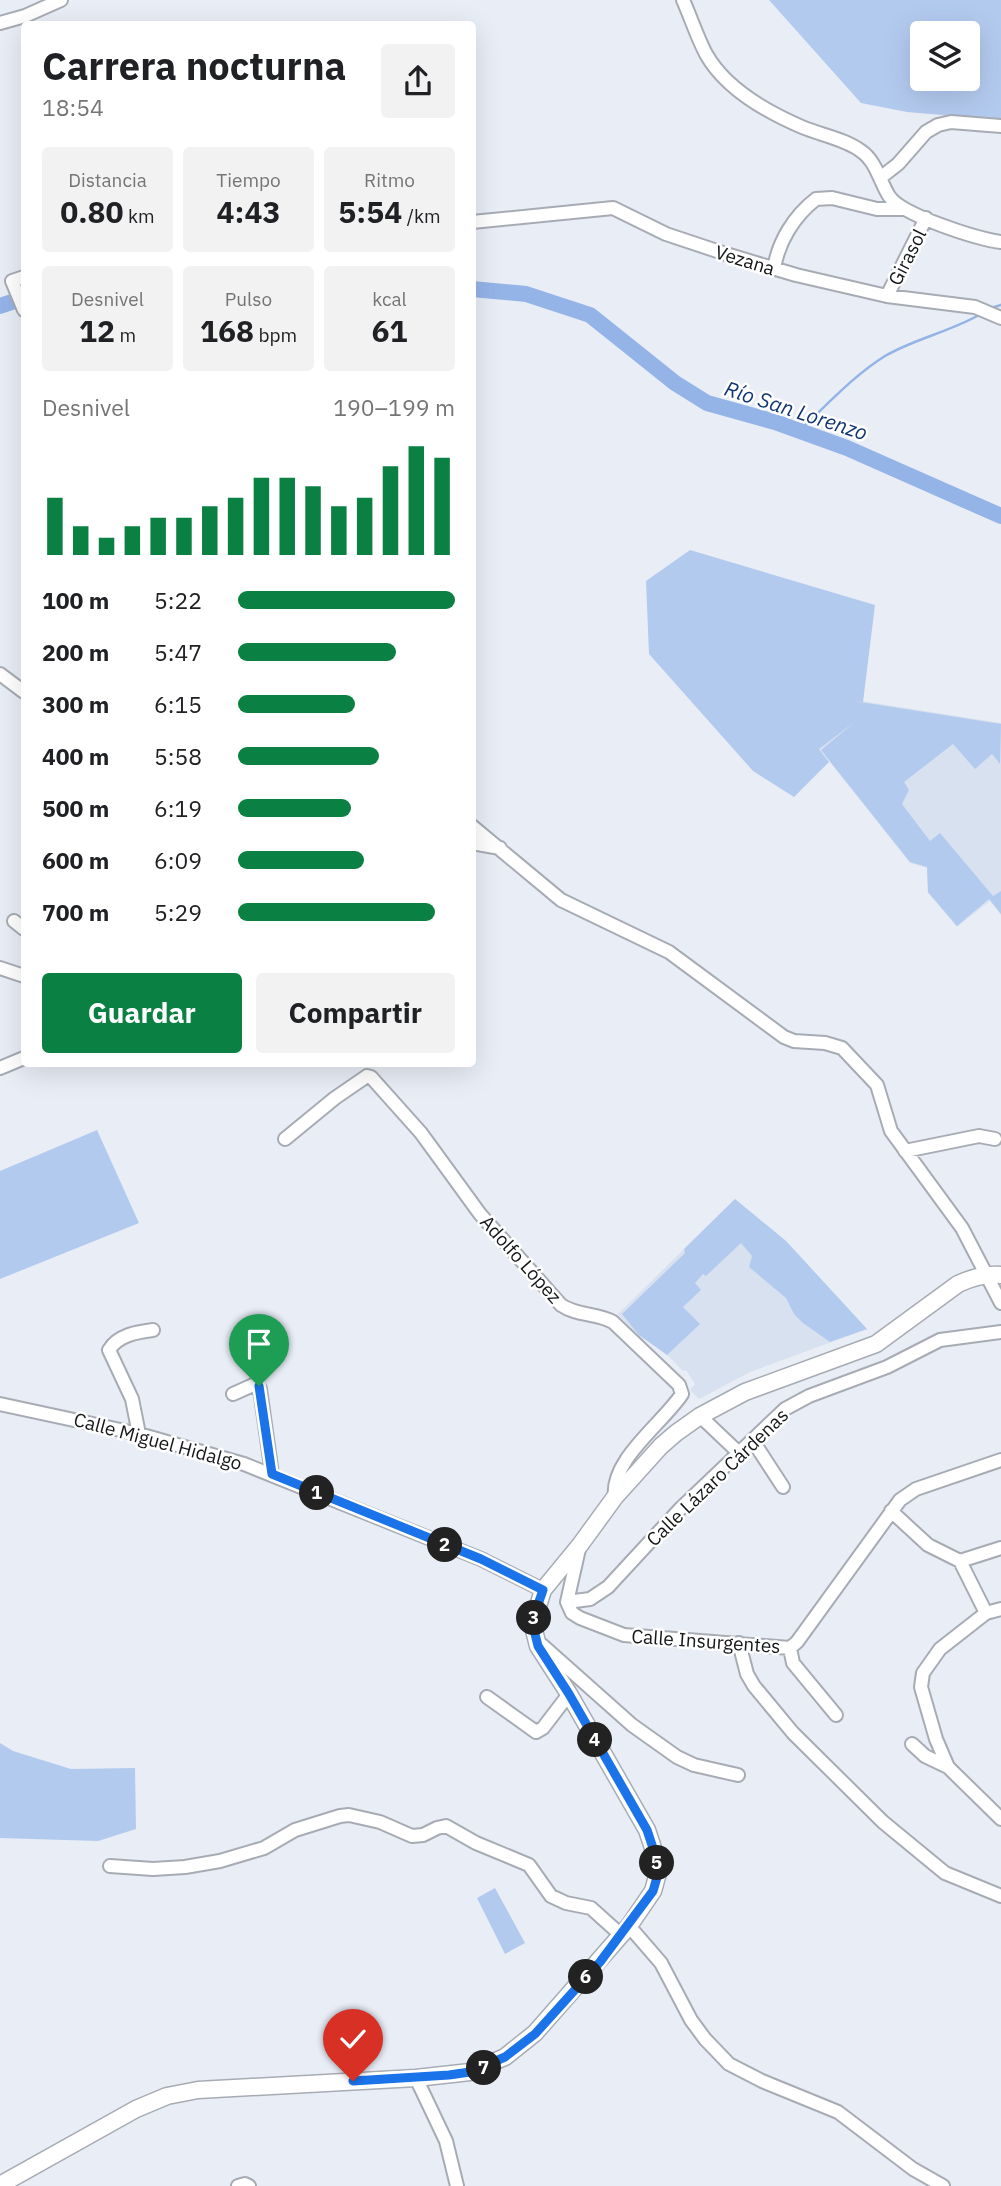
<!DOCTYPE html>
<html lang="es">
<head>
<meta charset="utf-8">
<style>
	:root { --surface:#fff; --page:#f2f2f2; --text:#202124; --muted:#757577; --accent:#0b8043 }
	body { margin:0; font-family:"IBM Plex Sans",sans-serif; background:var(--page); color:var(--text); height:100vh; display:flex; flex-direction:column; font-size:26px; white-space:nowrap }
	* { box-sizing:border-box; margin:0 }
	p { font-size:23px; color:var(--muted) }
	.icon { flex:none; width:38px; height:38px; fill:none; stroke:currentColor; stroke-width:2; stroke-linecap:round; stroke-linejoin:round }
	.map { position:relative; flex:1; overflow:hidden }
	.panel { position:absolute; left:21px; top:21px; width:455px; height:1046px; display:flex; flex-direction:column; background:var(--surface); border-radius:7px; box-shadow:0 7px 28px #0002 }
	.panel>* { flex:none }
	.tools { position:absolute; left:910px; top:21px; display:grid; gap:14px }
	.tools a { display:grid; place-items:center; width:70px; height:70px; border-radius:7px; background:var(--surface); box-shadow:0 7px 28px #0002; font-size:35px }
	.pin { position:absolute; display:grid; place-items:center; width:60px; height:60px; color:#fff; margin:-72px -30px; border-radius:50% 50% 50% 0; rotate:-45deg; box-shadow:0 0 7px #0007 }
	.pin .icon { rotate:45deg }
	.km { position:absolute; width:35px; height:35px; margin:-18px; border-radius:50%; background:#222; color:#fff; font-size:19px; line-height:35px; text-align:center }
	.round { display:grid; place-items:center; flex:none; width:74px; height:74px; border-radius:7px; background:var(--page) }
	.summary { display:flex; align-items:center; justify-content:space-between; height:119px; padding:0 21px }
	h1 { font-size:38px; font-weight:700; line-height:52px }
	.stats { display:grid; grid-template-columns:repeat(3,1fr); gap:10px; height:119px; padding:7px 21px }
	.stats div { display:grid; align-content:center; border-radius:7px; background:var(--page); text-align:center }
	.stats b { font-size:30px; font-weight:700 }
	.stats small { font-size:19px; font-weight:400 }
	.stats p { font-size:19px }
	.chart { height:196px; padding:14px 21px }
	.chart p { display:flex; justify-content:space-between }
	.chart svg { width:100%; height:126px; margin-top:7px; stroke:var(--accent); stroke-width:6 }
	.action { display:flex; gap:14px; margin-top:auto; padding:14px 21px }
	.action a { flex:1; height:80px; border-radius:7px; background:var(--accent); color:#fff; font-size:28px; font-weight:700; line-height:80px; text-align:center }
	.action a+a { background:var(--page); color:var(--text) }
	ul { padding:0 21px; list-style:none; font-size:23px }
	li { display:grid; grid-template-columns:112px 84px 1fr; align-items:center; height:52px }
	li i { height:18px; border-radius:9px; background:var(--accent) }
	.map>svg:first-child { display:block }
	.built { fill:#d8e1f0 }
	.green { fill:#b3caef; fill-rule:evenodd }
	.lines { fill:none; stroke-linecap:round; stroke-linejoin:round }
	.stream { stroke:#94b3e7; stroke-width:2.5 }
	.river { stroke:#94b3e7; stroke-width:16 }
	.minor-casing { stroke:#a7acb4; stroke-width:16 }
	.major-casing { stroke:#a7acb4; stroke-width:19 }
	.minor { stroke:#fff; stroke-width:12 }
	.major { stroke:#fff; stroke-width:16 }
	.route-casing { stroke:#fff; stroke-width:14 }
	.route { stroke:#1a73e8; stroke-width:9 }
	.labels { text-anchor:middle; stroke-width:5; stroke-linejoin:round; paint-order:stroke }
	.street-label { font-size:19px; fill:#141618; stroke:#fff }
	.water-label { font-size:21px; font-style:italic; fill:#123673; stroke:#fff }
</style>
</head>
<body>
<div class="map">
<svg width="1001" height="2186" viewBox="0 0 1001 2186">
	<rect width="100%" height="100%" fill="#e8edf6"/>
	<path class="built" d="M 830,696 L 1001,723 L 1001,915 L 990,901 L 957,927 L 928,893 L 927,868 L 910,863 L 797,721 Z
		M 735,1199 L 786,1241 L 867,1329 L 750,1372 L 699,1399 L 690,1390 L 695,1384 L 686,1370 L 683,1371 L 650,1337 L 647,1340 L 639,1338 L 618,1314 Z"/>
	<path class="green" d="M 769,0 L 1001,0 L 1001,120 L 907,112 L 861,103 ZM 922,33 L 968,33 L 968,79 L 922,79 Z
		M 690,550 L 875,605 L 863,702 L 854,701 L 1001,724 L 1000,764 L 992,754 L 975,769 L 953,744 L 904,782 L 909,790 L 902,804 L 930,841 L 940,833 L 993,896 L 1001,891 L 1001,914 L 989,899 L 957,926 L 928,892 L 927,867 L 910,862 L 821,750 L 856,721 L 819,749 L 829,762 L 794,797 L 753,771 L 649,654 L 646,581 Z
		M 97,1130 L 139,1223 L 0,1279 L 0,1171 Z
		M 735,1199 L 786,1241 L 867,1329 L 830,1342 L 803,1323 L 794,1314 L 786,1298 L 749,1267 L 752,1256 L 741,1243 L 706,1276 L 703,1274 L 695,1283 L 701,1290 L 683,1307 L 700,1324 L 667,1355 L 639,1335 L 622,1314 L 685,1253 L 684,1249 Z
		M 0,1743 L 13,1751 L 71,1769 L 135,1768 L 136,1829 L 98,1841 L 0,1838 Z
		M 495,1888 L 525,1943 L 505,1954 L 477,1898 Z"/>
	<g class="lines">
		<path class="stream" d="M 991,308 L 1001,305
			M 799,431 C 827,405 853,376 885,356 C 914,339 949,332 979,315"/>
		<path class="river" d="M 472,289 L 526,294 L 590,315 L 675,383 L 707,403 L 775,422 L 847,448 L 1001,516
			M 0,306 L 24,298"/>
		<g class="minor-casing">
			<path id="minor" d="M 683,0 C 691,18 697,37 706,54 C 725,88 767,112 802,127 C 821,135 845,139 861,151 C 876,161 880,182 889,196 C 901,215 978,239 1001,242
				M 0,23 L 25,16 L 61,0
				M 880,178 L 898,164 L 926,132 L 938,125 L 951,122 L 1001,126
				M 472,222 L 613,208 L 666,234 L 726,254 L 796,275 L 887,296 L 975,307 L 1001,318
				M 774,269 C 778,242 794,216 816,199 L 832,198 L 877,209 L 904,209
				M 24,277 L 12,281 L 24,310
				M 887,296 L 926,218
				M 0,674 L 24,692
				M 472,826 L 561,900 L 669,952 L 784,1037 L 794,1041 L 825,1043 L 842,1048 L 877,1085 L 891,1131 L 962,1228 L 1001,1303
				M 472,843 L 500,848
				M 14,921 L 24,929
				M 0,968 L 24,976
				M 0,1068 L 24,1058
				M 285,1139 L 335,1098 L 367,1076 L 371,1077 L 421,1133 L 480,1214 L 561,1305 C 577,1316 597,1313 613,1322 L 679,1385 L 682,1394 C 663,1423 610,1460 615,1497
				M 905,1151 L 979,1136 L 995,1139
				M 233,1394 L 253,1385 L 260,1389 L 272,1474
				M 0,1404 L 139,1434 L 244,1464 L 481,1559 L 543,1590
				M 700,1416 L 739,1453
				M 139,1434 L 132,1399 L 109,1350 C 118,1335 137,1332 153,1330
				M 753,1441 L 783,1487
				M 891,1511 L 928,1545 L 960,1561 L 986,1613
				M 579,1549 L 567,1602 L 572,1613 L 580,1618 L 624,1635 L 790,1648 L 797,1642 L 900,1500 L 916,1489 L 1001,1460
				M 960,1561 L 1001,1548
				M 567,1602 L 590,1599 L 608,1587 L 681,1508 L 785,1409 L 809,1396 L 887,1367 L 940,1340 L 1001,1332
				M 1001,1609 L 986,1613 L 940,1649 L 923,1673 L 921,1687 L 936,1739 L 948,1767 L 1001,1819
				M 739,1643 L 747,1674 L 754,1686 L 793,1733 L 883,1822 L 945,1873 L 1001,1896
				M 542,1645 L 632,1725 L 677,1757 L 694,1765 L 738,1775
				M 790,1648 L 793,1663 L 836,1715
				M 487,1697 L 536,1732 L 543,1728 L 569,1694
				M 912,1744 L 925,1756 L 948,1767
				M 110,1866 L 153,1869 L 185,1867 L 220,1861 L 264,1848 L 295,1830 L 340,1816 L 349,1815 L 380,1822 L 412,1836 L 423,1835 L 437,1828 L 446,1826 L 476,1843 L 529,1865 L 551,1896 L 566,1903 L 591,1908 L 621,1935
				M 629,1926 L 661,1963 L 691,2020 L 705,2039 L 729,2064 L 762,2081 L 838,2112 L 913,2169 L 943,2186
				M 416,2078 L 446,2141 L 457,2186
				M 238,2186 L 245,2184 L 249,2186"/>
		</g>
		<g class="major-casing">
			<path id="major" d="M 0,2185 L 136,2109 L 167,2096 L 198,2090 L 416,2078 L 470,2072 L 505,2057 L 535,2033 L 629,1926 L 653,1891 L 658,1873 L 657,1860 L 647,1830 L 569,1694 L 538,1646 L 534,1630 L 535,1616 L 543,1590 L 580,1545 L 615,1497 L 661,1446 L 676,1433 L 700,1416 L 745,1392 L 876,1344 L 958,1284 C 973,1277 985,1274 1001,1275"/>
		</g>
		<use href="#minor" class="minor"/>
		<use href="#major" class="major"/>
	</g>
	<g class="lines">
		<g class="route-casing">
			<path id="route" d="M 259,1386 L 272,1474 L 481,1559 L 543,1590 L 534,1616 L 534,1630 L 538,1646 L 569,1694 L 647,1830 L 657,1860 L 658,1874 L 653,1891 L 600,1962 L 535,2034 L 505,2057 L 470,2072 L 449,2075 L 353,2081"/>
		</g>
		<use href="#route" class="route"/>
	</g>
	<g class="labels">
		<g class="street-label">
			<text transform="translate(907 257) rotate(-63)" y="7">Girasol</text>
			<text transform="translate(745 260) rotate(17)" y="7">Vezana</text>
			<text transform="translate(521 1259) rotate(48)" y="7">Adolfo López</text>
			<text transform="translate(158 1441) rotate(15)" y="7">Calle Miguel Hidalgo</text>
			<text transform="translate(717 1477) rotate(-44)" y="7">Calle Lázaro Cárdenas</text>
			<text transform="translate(706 1641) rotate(4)" y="7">Calle Insurgentes</text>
		</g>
		<g class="water-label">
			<text transform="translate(796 411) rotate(18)" y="7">Río San Lorenzo</text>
		</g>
	</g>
</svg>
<div class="tools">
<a><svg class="icon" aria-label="layers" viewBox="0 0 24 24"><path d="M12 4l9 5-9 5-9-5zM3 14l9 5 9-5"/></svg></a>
</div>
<div class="pin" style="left:259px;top:1386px;background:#1e9e55"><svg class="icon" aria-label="arrive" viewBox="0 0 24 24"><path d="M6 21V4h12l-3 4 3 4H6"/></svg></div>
<div class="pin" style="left:353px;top:2081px;background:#d93025"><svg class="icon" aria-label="check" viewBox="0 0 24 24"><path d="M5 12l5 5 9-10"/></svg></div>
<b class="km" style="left:317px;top:1493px">1</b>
<b class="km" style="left:445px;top:1545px">2</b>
<b class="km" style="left:534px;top:1618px">3</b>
<b class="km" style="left:595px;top:1740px">4</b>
<b class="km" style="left:657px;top:1863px">5</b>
<b class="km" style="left:586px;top:1977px">6</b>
<b class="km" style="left:484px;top:2068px">7</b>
<section class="panel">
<div class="summary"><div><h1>Carrera nocturna</h1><p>18:54</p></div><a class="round"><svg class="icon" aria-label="share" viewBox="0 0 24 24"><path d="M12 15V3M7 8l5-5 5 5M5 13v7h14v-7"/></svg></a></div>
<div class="stats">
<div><p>Distancia</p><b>0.80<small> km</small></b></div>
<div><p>Tiempo</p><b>4:43</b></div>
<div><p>Ritmo</p><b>5:54<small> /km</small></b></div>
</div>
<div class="stats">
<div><p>Desnivel</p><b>12<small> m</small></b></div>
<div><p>Pulso</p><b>168<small> bpm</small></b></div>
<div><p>kcal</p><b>61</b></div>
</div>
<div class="chart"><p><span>Desnivel</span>190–199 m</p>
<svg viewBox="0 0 160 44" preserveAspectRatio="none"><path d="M5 44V24M15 44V34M25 44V38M35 44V34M45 44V31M55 44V31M65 44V27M75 44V24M85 44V17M95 44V17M105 44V20M115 44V27M125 44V24M135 44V13M145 44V6M155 44V10"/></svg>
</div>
<ul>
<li><b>100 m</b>5:22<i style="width:100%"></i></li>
<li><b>200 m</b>5:47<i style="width:73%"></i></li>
<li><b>300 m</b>6:15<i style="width:54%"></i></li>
<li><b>400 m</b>5:58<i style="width:65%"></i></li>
<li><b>500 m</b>6:19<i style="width:52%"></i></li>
<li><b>600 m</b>6:09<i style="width:58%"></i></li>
<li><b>700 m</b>5:29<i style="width:91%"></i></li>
</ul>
<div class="action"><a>Guardar</a><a>Compartir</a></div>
</section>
</div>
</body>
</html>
